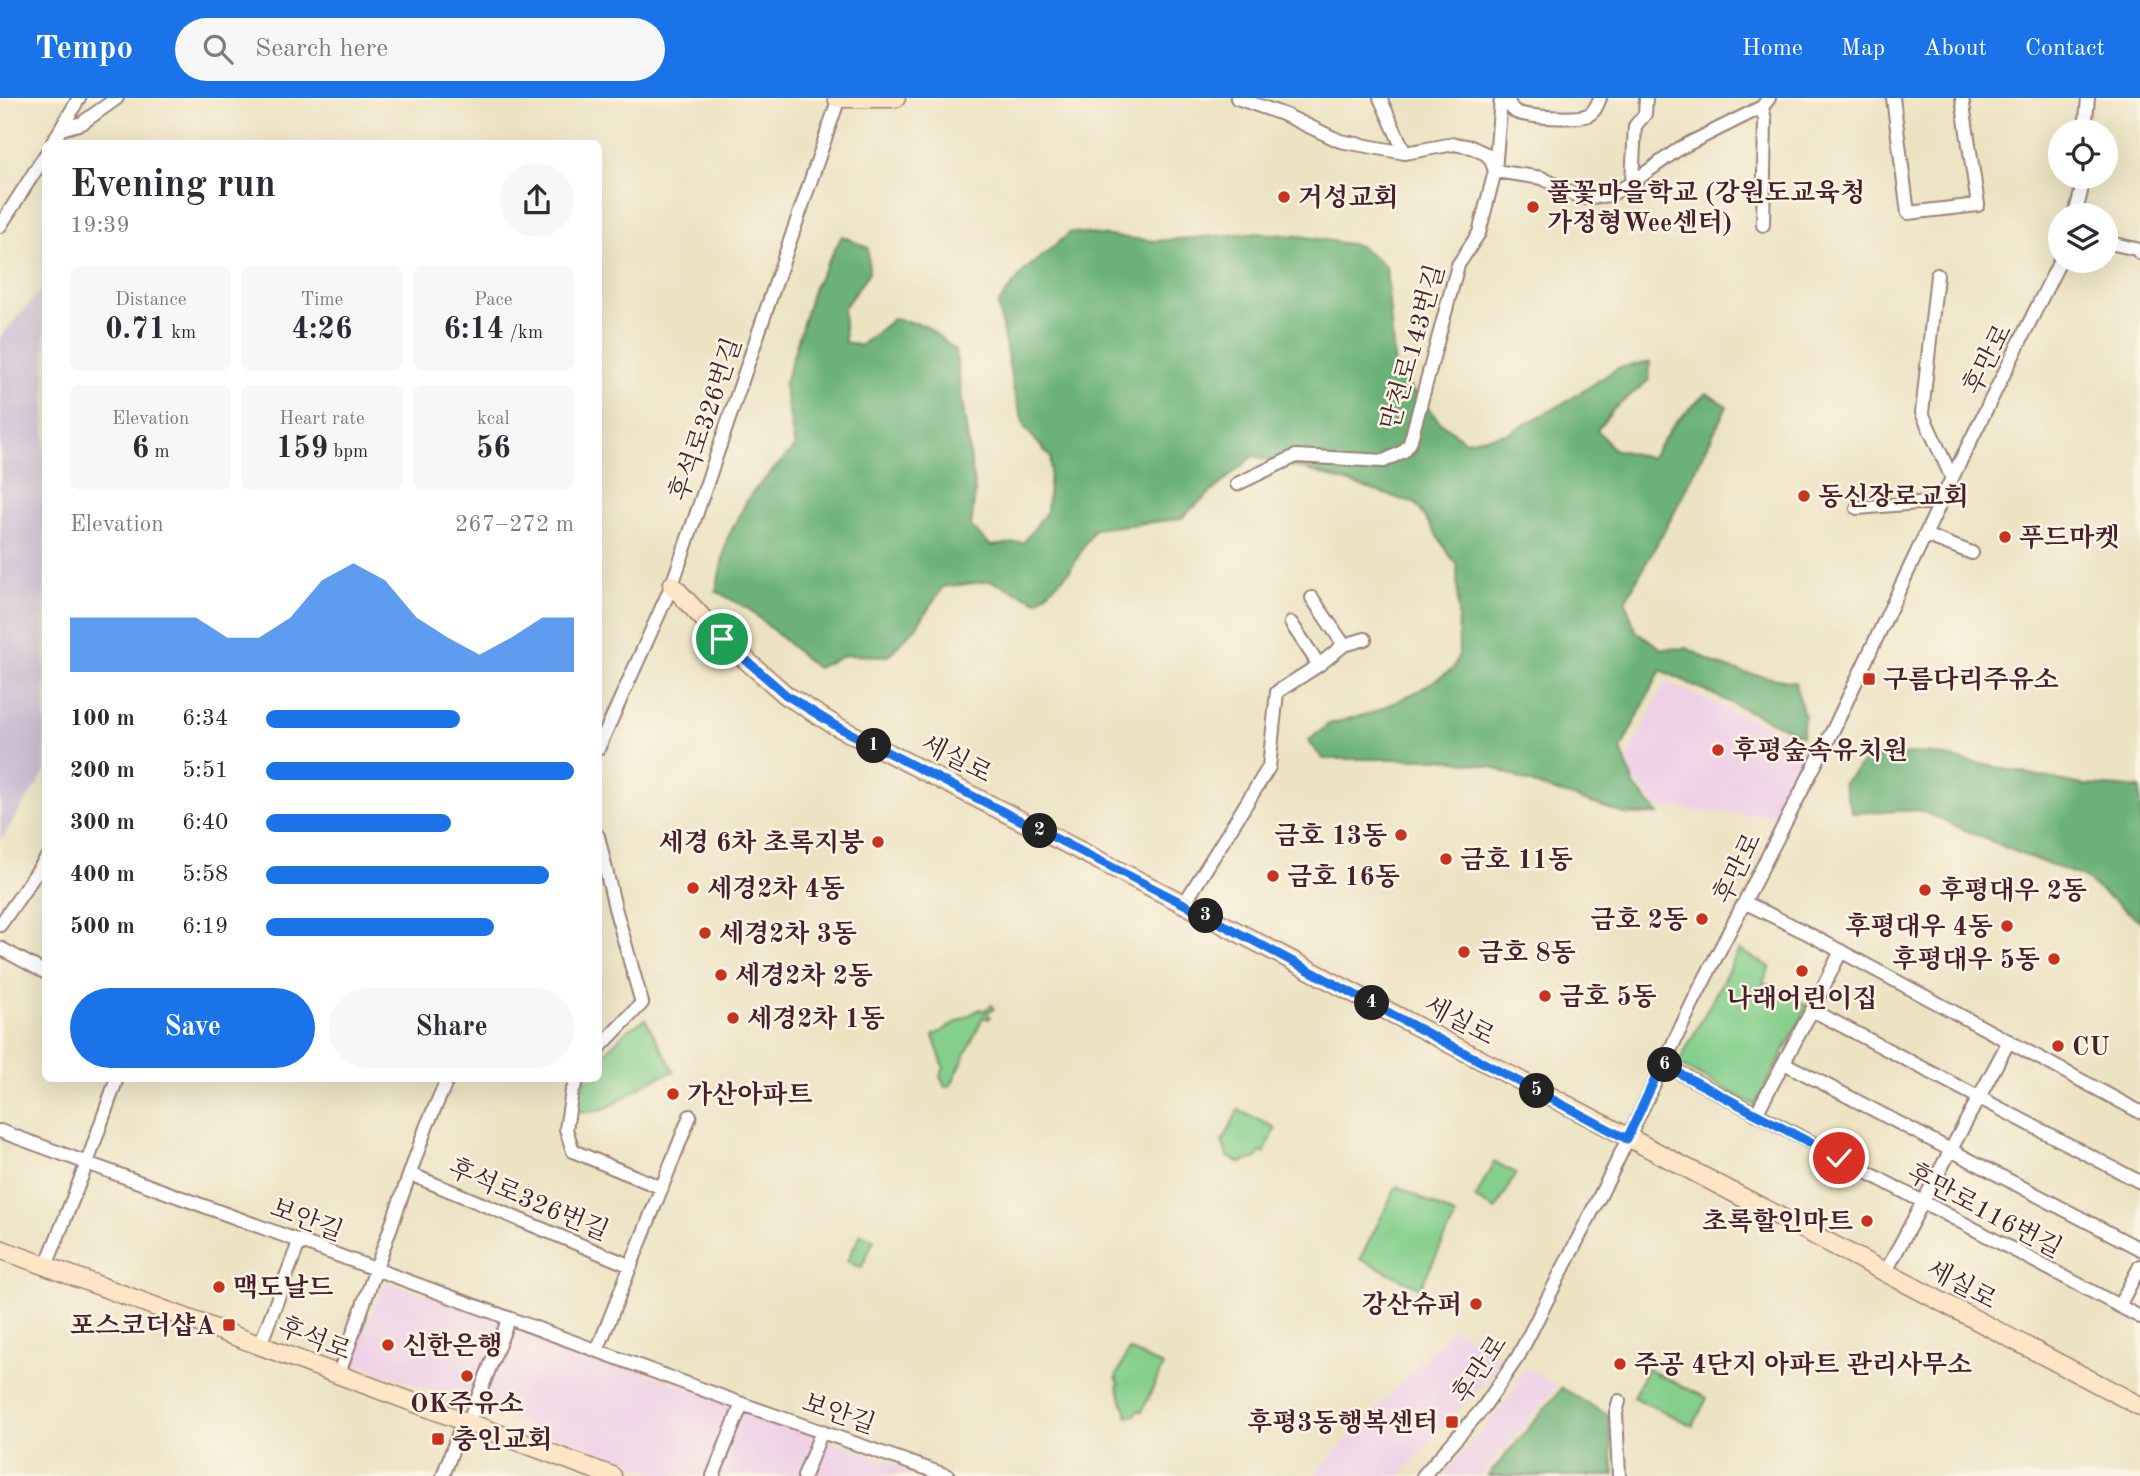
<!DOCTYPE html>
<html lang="en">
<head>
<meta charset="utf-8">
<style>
	:root { --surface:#fff; --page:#f7f7f7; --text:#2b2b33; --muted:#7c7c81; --accent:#1a73e8 }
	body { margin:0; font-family:"Old Standard TT","Noto Serif KR",serif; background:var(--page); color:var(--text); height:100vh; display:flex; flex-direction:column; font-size:26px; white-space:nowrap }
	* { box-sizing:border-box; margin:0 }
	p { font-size:23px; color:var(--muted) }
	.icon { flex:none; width:38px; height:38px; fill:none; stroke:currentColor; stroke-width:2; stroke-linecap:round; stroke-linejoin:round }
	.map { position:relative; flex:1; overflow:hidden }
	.sheet { position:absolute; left:42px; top:42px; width:560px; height:942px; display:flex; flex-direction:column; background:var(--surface); border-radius:10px; box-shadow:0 7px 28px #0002 }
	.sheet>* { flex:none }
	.tools { position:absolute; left:2048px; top:21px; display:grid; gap:14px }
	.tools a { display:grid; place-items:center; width:70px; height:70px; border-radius:50%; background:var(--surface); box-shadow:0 7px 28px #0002; font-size:35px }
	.pin { position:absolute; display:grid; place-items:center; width:60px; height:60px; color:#fff; margin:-30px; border:4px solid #fff; border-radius:50%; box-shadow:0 2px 7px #0007 }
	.km { position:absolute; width:35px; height:35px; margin:-18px; border-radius:50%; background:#222; color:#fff; font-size:19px; line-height:35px; text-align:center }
	.round { display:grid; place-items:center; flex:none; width:74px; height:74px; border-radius:37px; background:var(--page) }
	.summary { display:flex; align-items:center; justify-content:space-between; height:119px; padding:0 28px }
	h1 { font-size:38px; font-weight:800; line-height:52px }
	.metrics { display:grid; grid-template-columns:repeat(3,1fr); gap:10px; height:119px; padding:7px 28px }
	.metrics div { display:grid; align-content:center; border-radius:10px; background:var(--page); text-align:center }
	.metrics b { font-size:30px; font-weight:800 }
	.metrics small { font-size:19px; font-weight:400 }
	.metrics p { font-size:19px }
	.chart { height:196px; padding:14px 28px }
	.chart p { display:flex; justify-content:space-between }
	.chart svg { width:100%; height:126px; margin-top:7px; fill:var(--accent); opacity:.7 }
	.primary-button { display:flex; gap:14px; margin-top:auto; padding:14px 28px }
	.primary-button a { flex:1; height:80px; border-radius:42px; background:var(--accent); color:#fff; font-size:28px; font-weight:800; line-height:80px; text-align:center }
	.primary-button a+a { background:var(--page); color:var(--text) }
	ul { padding:0 28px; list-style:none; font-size:23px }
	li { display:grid; grid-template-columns:112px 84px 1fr; align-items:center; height:52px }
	li i { height:18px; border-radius:9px; background:var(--accent) }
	header { display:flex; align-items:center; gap:42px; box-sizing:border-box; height:98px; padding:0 35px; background:var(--accent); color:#fff }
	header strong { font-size:33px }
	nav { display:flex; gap:38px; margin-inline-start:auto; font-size:24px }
	.search { width:490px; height:63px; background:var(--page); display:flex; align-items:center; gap:18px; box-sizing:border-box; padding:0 24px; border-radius:38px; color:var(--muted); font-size:26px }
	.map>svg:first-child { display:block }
	.built { fill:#eed0e7 }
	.industrial { fill:#ccbed3 }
	.green { fill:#85cf8c; stroke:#68775c; stroke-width:2 }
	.forest { fill:#6cb278; stroke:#5b6852; stroke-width:2 }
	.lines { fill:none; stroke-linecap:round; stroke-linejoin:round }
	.street-casing { stroke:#9b8177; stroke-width:16 }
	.secondary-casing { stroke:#9b8177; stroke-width:21 }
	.street { stroke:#fff; stroke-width:12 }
	.secondary { stroke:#fde5c5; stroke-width:18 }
	.route-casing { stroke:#fff; stroke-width:14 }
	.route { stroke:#1a73e8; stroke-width:9 }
	.poi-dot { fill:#c8321e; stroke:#fcf5e5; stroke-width:2.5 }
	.labels { text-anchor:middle; stroke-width:5; stroke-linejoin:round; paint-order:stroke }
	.poi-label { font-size:26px; font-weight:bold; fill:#4a1f2b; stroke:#fcf5e5; text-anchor:start }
	.street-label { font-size:26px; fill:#4a1f2b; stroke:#fcf5e5 }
</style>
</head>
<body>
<header>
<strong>Tempo</strong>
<div class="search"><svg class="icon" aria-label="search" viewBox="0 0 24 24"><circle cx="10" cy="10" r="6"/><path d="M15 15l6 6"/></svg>Search here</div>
<nav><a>Home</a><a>Map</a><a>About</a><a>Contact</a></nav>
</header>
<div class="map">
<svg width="2140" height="1378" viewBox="0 0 2140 1378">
	<rect width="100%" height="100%" fill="#fcf5e5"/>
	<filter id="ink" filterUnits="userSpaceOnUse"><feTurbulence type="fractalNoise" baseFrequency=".0143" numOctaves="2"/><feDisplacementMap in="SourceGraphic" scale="14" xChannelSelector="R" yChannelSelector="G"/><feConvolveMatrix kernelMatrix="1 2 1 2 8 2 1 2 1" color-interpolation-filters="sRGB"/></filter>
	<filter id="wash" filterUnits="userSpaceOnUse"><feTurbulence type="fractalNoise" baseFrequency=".00686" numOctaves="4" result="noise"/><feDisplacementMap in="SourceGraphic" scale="28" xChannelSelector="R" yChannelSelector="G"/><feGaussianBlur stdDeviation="1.57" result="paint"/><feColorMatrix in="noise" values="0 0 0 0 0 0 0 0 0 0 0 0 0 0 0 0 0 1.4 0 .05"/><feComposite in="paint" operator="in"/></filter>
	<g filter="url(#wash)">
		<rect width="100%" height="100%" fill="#ece3c3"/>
		<path class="built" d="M 1666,584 L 1808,646 L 1774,718 L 1717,715 L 1656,708 L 1634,681 L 1628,659 Z
			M 385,1183 L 695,1292 L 924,1377 L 662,1378 L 351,1263 Z
			M 1453,1230 L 1504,1261 L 1400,1378 L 1313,1378 Z
			M 1524,1269 L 1558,1288 L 1481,1378 L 1444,1378 L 1509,1301 Z"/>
		<path class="industrial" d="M 45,188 L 45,674 L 0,743 L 0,239 Z"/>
		<path class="green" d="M 1739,852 L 1770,869 L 1763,884 L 1808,908 L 1755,1007 L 1678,966 Z
			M 992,907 L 994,911 L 986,915 L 990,918 L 989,921 L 983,919 L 951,987 L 945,989 L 940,978 L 944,970 L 933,938 L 980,911 L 983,913 Z
			M 645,921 L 674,973 C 664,977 653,981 643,987 C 620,1002 607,1017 577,1013 L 579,994 L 587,980 L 598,980 L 599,961 L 624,935 Z
			M 1238,1012 L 1276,1030 L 1264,1056 L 1260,1054 L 1257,1060 L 1241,1065 L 1228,1059 L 1222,1043 L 1224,1042 Z
			M 1494,1064 L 1516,1075 L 1496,1112 L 1475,1101 Z
			M 1397,1088 L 1456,1118 L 1420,1190 L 1360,1161 Z
			M 861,1136 L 874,1142 L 861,1170 L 847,1163 Z
			M 1129,1252 L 1163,1268 L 1142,1314 L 1138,1312 L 1135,1317 L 1128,1319 L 1117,1288 L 1119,1286 L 1116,1279 Z
			M 1647,1271 L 1707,1300 L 1693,1328 L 1633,1299 Z"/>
		<path class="forest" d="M 1071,134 L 1155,143 L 1253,135 L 1301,138 L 1360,148 L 1386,169 L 1395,273 L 1439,323 L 1465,343 L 1509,335 L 1566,304 L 1618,270 L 1650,264 L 1649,282 L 1614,311 L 1597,332 L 1613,351 L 1651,360 L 1675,325 L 1706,295 L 1727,308 L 1674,415 L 1625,503 L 1636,533 L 1662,551 L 1687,550 L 1718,567 L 1745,575 L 1795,584 L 1804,618 L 1802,638 L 1661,572 L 1621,651 L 1635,689 L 1659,716 L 1628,717 L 1536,687 L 1492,669 L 1442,661 L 1323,661 L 1308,643 L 1329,626 L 1375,614 L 1418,593 L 1453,571 L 1459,556 L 1457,468 L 1416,406 L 1318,375 L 1253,358 L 1180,421 L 1094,431 L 1069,474 L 1038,503 L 991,483 L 943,489 L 916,529 L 888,558 L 846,557 L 816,570 L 750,512 L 716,493 L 727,441 L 750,397 L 795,349 L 784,288 L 814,189 L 842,138 L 868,150 L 869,175 L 843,211 L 845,244 L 860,248 L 893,221 L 925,227 L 955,252 L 975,394 L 971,429 L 991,448 L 1024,444 L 1047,413 L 1051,360 L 1025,330 L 1014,294 L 998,206 L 1024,173 Z
			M 1926,655 L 2083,687 L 2140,690 L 2140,823 L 2081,778 L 2023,757 L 1919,712 L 1852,715 L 1843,685 L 1868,660 Z
			M 1562,1290 L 1609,1318 L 1614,1378 L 1488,1378 Z"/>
	</g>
	<g filter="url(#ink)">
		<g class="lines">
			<g class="street-casing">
				<path id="street" d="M 1237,0 L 1285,17 L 1340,43 L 1405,55 L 1454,46 L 1471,49 L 1486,56 L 1491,62 L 1495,73
					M 1380,0 L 1405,55
					M 1508,0 C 1509,6 1510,10 1516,14 C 1526,19 1577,22 1588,17 C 1595,14 1597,7 1600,0
					M 1893,0 L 1908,115 L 1978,107 L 1962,0
					M 1762,9 L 1765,22 L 1763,127
					M 61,31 L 82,25 L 117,0
					M 2085,33 L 2088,0
					M 52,46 L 79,0
					M 1495,73 L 1542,80 L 1581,100 L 1610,97 L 1630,86 L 1680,50 L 1762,9 L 1769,0
					M 1632,84 L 1635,28 L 1645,16 L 1646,0
					M 2075,117 L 2081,94 L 2082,79
					M 0,128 L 46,56
					M 2105,144 L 2136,151 L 2140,155
					M 1937,177 L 1922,315 L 1952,380
					M 1237,386 L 1296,358 L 1384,363 L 1404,353 L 1410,345 L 1458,167 L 1479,135 L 1495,73 L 1501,0
					M 1857,410 L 1942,403
					M 1925,437 L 1972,455
					M 1312,500 L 1344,547
					M 1291,525 L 1319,567
					M 598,651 L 672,487 L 839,0
					M 598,738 L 615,810 L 642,905 L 598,951
					M 1746,805 L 1805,834 L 2140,1014
					M 1184,806 L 1269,669 L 1277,594 L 1319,567 L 1344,547 L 1365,541
					M 0,827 L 46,761
					M 0,850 L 46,875
					M 1812,912 L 2140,1084
					M 1784,965 L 2140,1151
					M 1663,966 L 2140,1219
					M 579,980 L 572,993 L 566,1031 L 573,1053 L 662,1090
					M 1756,1016 L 1812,912 L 1841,853
					M 0,1033 L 742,1306 L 948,1378
					M 410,1076 L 631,1168
					M 46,1168 L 87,1065 L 117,980
					M 1885,1175 L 2009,943
					M 2119,1208 L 2140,1168
					M 260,1247 L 300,1142
					M 597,1253 L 690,1018
					M 338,1278 L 427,1027 L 448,980
					M 468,1325 L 509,1220
					M 443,1378 L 463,1323
					M 713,1378 L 742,1306
					M 804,1378 L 822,1333
					M 1423,1378 L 1483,1310 L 1519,1257 L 1610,1078 L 1695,900 L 1834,630 L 1952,380 L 2060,163
					M 1619,1378 L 1616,1315 L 1619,1303"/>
			</g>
			<g class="secondary-casing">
				<path id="secondary" d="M 837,0 L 896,0
					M 672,487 L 722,541 L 786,597 L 836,628 L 1184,806 L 2140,1308
					M 0,1151 L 612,1378"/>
			</g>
			<use href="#street" class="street"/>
			<use href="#secondary" class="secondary"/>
		</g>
	</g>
	<g class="lines" filter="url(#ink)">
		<g class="route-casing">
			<path id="route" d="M 722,541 L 786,597 L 836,628 L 1184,806 L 1627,1041 L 1662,966 L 1839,1060"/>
		</g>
		<use href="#route" class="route"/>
	</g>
	<g class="poi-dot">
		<circle cx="1284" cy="99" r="7"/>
		<circle cx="1533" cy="109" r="7"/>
		<circle cx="1804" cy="398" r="7"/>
		<circle cx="2005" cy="439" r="7"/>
		<rect x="1862" y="574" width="14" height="14" rx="3.5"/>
		<circle cx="1718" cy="652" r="7"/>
		<circle cx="1401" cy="737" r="7"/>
		<circle cx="878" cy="744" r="7"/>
		<circle cx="1446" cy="761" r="7"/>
		<circle cx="1273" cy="778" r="7"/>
		<circle cx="693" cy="790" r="7"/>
		<circle cx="1925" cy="792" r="7"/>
		<circle cx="1702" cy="821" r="7"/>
		<circle cx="2007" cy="828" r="7"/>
		<circle cx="705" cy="835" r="7"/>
		<circle cx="1464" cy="854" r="7"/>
		<circle cx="2054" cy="861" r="7"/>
		<circle cx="1802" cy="873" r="7"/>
		<circle cx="721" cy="877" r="7"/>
		<circle cx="1545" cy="898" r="7"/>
		<circle cx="733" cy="920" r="7"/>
		<circle cx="2058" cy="948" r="7"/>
		<circle cx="673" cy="996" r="7"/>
		<circle cx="1867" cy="1123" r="7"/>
		<circle cx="219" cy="1189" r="7"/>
		<circle cx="1476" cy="1206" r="7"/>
		<rect x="222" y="1220" width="14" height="14" rx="3.5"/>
		<circle cx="388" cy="1247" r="7"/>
		<circle cx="1620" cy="1266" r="7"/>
		<circle cx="467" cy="1278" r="7"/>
		<rect x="1445" y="1317" width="14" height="14" rx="3.5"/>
		<rect x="431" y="1334" width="14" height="14" rx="3.5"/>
	</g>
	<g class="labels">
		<g class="poi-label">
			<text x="1547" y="103">풀꽃마을학교 (강원도교육청<tspan x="1547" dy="30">가정형Wee센터)</tspan></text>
			<text x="1298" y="108">거성교회</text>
			<text x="1818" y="407">동신장로교회</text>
			<text x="2019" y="448">푸드마켓</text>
			<text x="1883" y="590">구름다리주유소</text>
			<text x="1732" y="661">후평숲속유치원</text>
			<text x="1387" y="746" text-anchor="end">금호 13동</text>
			<text x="864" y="753" text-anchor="end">세경 6차 초록지붕</text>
			<text x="1460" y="770">금호 11동</text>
			<text x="1287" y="787">금호 16동</text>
			<text x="707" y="799">세경2차 4동</text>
			<text x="1939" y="801">후평대우 2동</text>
			<text x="1688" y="830" text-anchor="end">금호 2동</text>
			<text x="1993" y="837" text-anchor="end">후평대우 4동</text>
			<text x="719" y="844">세경2차 3동</text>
			<text x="1478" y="863">금호 8동</text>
			<text x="2040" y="870" text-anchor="end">후평대우 5동</text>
			<text x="735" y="886">세경2차 2동</text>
			<text x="1559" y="907">금호 5동</text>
			<text x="1802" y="909" text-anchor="middle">나래어린이집</text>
			<text x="747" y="929">세경2차 1동</text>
			<text x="2072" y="957">CU</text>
			<text x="687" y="1005">가산아파트</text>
			<text x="1853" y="1132" text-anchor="end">초록할인마트</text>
			<text x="233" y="1198">맥도날드</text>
			<text x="1462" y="1215" text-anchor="end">강산슈퍼</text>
			<text x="215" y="1236" text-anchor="end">포스코더샵A</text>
			<text x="402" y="1256">신한은행</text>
			<text x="1634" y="1275">주공 4단지 아파트 관리사무소</text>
			<text x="467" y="1314" text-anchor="middle">OK주유소</text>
			<text x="1438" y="1333" text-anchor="end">후평3동행복센터</text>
			<text x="452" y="1350">충인교회</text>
		</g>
		<g class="street-label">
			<text transform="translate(1412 249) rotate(-74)" y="9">만천로143번길</text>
			<text transform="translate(1987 261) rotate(-63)" y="9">후만로</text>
			<text transform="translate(705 321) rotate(-71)" y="9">후석로326번길</text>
			<text transform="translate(957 660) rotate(27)" y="9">세실로</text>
			<text transform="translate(1737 770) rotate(-64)" y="9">후만로</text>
			<text transform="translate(1460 922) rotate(28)" y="9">세실로</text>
			<text transform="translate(529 1101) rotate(23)" y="9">후석로326번길</text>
			<text transform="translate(1985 1112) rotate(28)" y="9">후만로116번길</text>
			<text transform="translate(307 1121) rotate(21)" y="9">보안길</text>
			<text transform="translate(1962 1186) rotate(28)" y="9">세실로</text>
			<text transform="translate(315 1240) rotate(21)" y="9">후석로</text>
			<text transform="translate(1479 1271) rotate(-56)" y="9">후만로</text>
			<text transform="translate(839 1315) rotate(19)" y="9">보안길</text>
		</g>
	</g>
</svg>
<div class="tools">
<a><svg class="icon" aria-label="locate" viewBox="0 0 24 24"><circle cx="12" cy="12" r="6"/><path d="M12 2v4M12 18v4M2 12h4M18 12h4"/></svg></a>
<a><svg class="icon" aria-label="layers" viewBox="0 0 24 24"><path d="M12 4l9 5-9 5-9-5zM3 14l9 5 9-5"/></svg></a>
</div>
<div class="pin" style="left:722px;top:541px;background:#1e9e55"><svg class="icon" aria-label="arrive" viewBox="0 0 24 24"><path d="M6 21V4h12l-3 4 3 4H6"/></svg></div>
<div class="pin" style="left:1839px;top:1060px;background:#d93025"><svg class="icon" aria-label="check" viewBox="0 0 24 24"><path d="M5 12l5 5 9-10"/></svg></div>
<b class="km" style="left:874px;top:648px">1</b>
<b class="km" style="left:1040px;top:733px">2</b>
<b class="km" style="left:1206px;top:818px">3</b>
<b class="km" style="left:1372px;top:905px">4</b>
<b class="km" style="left:1537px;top:993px">5</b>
<b class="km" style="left:1665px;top:967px">6</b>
<section class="sheet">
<div class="summary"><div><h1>Evening run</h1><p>19:39</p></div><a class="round"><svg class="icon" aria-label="share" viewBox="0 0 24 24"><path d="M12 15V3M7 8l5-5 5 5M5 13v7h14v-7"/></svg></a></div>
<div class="metrics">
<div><p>Distance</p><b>0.71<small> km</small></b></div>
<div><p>Time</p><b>4:26</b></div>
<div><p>Pace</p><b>6:14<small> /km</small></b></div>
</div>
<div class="metrics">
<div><p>Elevation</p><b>6<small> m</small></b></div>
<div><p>Heart rate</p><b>159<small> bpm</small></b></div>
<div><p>kcal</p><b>56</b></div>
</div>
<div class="chart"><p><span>Elevation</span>267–272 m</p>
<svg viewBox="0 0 160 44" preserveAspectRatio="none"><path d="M0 44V25L10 25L20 25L30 25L40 25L50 32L60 32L70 25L80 12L90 6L100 12L110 25L120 32L130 38L140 32L150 25L160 25V44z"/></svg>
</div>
<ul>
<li><b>100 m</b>6:34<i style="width:63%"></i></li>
<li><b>200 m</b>5:51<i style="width:100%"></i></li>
<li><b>300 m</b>6:40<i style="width:60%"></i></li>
<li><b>400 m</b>5:58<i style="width:92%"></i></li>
<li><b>500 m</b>6:19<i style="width:74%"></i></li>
</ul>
<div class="primary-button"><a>Save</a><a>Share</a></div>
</section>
</div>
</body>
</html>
